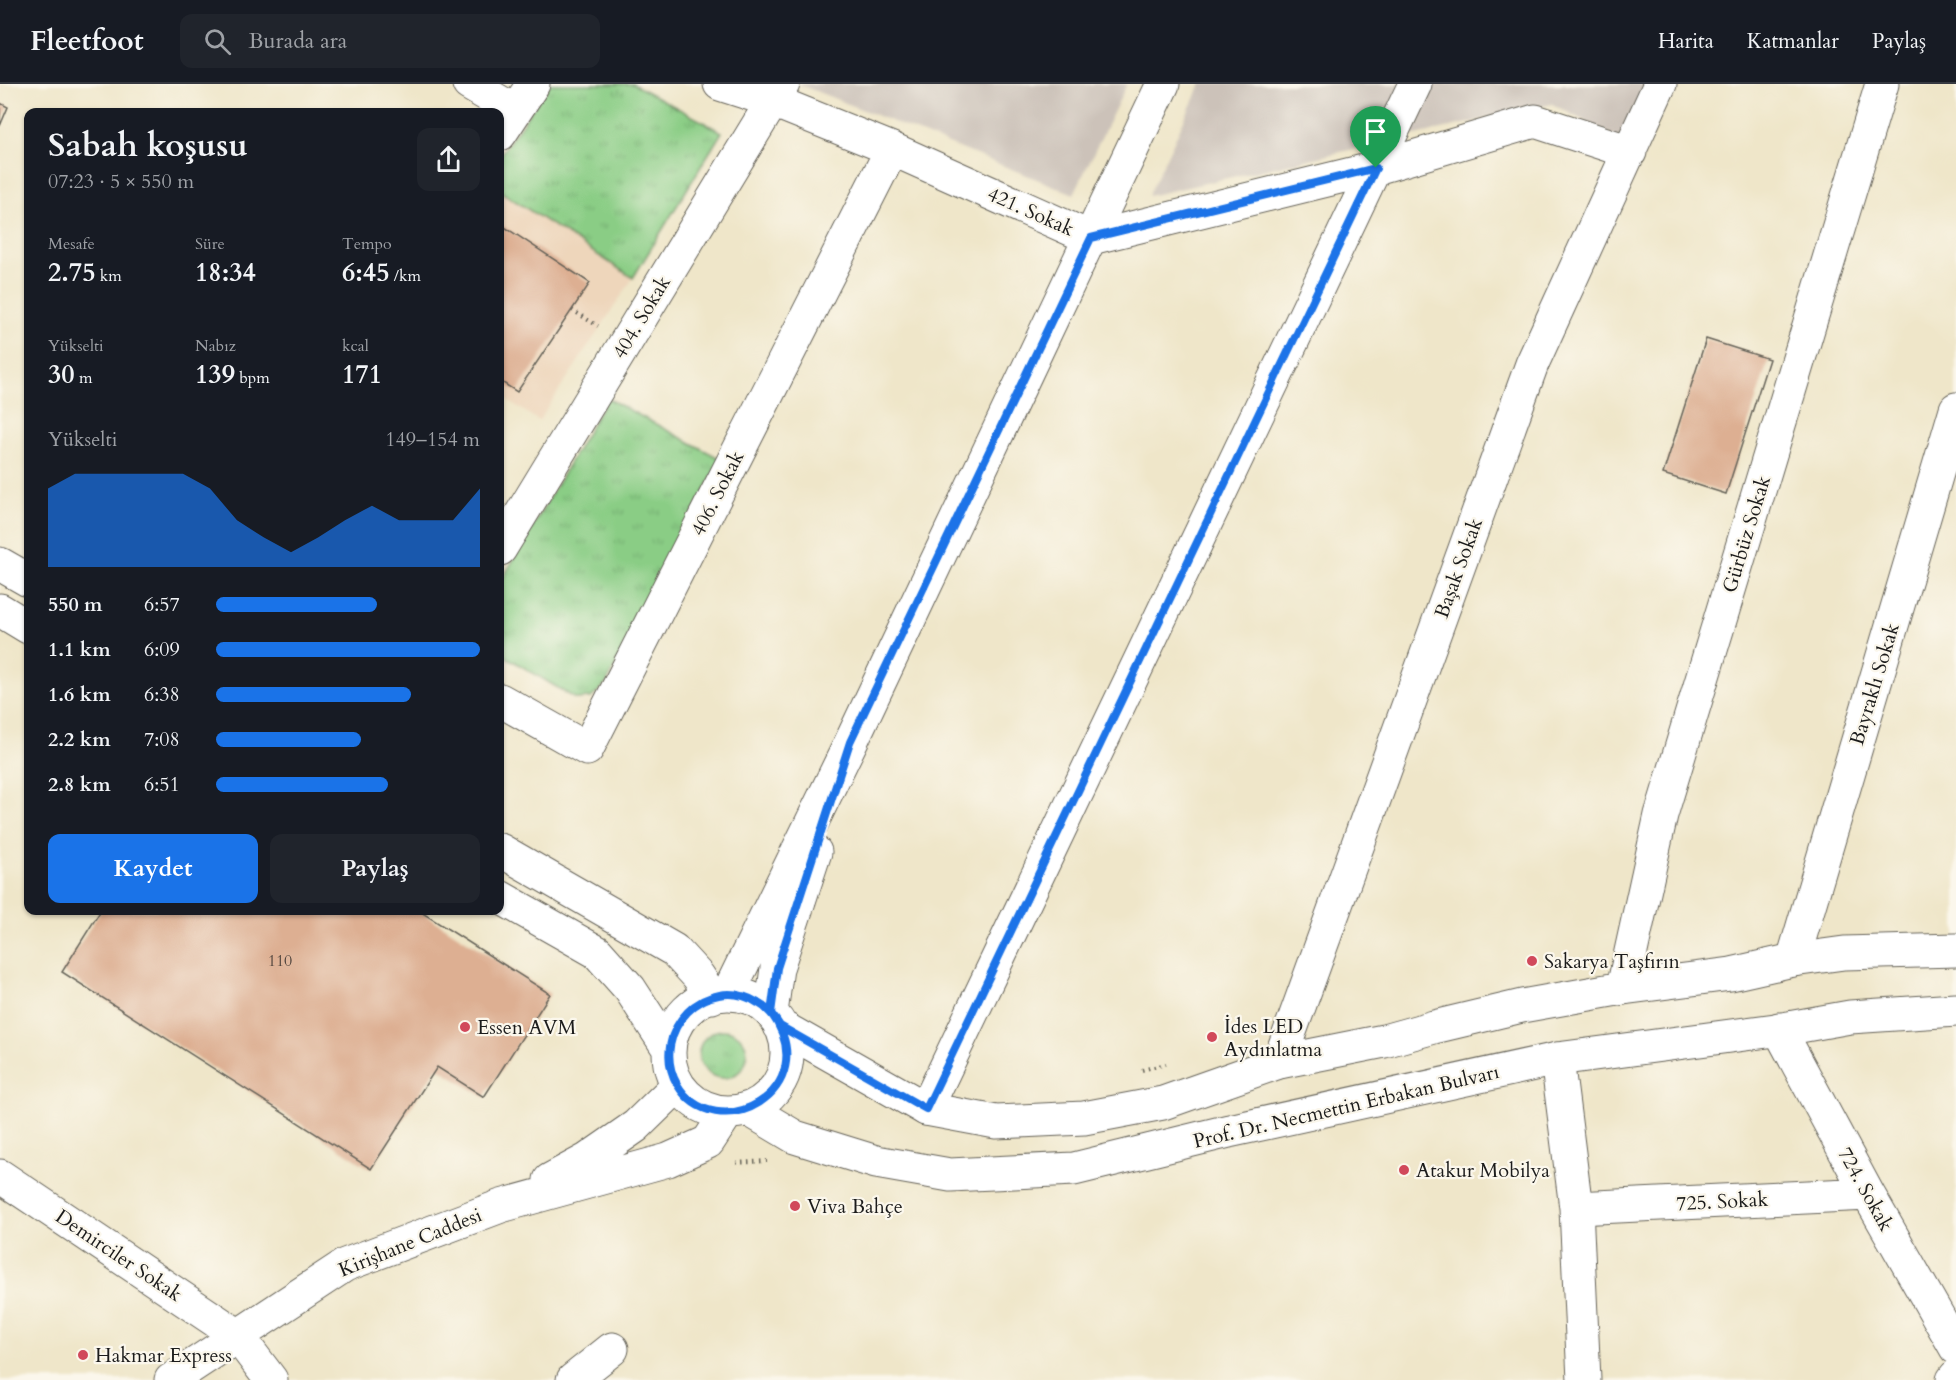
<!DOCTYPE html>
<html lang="tr">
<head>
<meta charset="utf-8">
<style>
	:root { --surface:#171b24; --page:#20242c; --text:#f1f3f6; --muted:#9ea1a6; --line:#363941; --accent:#1a73e8 }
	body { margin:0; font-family:Cardo,serif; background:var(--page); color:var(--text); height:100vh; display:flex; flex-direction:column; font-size:22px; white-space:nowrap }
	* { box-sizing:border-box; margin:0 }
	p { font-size:20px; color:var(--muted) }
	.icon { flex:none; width:33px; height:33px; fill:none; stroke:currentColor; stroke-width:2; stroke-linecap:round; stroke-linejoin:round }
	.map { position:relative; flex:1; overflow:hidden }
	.drawer { position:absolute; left:24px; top:24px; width:480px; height:807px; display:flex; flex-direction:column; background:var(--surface); border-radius:12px; box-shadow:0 2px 4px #0004 }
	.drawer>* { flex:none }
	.pin { position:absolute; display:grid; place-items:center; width:51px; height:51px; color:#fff; margin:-62px -26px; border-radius:50% 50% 50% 0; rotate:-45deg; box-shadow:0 0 6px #0007 }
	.pin .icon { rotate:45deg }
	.round { display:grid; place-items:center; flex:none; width:63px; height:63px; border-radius:12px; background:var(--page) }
	.summary { display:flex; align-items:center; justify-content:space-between; height:102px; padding:0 24px }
	h1 { font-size:33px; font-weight:600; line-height:45px }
	.figures { display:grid; grid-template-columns:repeat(3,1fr); gap:9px; height:102px; padding:6px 24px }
	.figures div { display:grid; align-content:center }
	.figures b { font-size:26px; font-weight:600 }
	.figures small { font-size:16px; font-weight:400 }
	.figures p { font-size:16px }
	.chart { height:168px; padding:12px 24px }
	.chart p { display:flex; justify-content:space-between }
	.chart svg { width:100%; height:108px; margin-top:6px; fill:var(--accent); opacity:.7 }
	.primary-button { display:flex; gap:12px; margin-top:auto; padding:12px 24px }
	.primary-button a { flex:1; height:69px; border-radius:12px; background:var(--accent); color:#fff; font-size:24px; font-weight:600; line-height:69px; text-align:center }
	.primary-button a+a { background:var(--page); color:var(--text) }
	ul { padding:0 24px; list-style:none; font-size:20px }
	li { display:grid; grid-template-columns:96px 72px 1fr; align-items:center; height:45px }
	li i { height:15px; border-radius:8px; background:var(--accent) }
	header { display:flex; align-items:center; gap:36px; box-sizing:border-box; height:84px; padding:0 30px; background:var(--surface); border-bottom:2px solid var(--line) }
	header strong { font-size:28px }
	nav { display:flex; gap:33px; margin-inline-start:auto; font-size:21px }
	.search { width:420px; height:54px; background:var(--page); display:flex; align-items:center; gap:15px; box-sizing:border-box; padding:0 21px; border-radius:12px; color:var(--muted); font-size:22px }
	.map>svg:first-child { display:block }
	.built { fill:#eed6bb }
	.industrial { fill:#ccc2b9 }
	.grass { fill:url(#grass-tufts); stroke:#537450; stroke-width:1.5 }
	.building { fill:#ddaf92 }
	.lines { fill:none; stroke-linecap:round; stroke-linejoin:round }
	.minor-casing { stroke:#666359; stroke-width:35 }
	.major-casing { stroke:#666359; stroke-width:35 }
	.path { stroke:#666359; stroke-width:4; stroke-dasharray:1.5 4.5; stroke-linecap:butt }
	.minor { stroke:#fff; stroke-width:33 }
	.major { stroke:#fff; stroke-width:33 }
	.route-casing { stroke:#fff; stroke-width:12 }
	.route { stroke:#1a73e8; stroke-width:8 }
	.poi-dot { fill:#d1495b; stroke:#fbf7ec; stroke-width:2 }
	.labels { text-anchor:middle; stroke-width:4.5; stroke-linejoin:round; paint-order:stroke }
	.number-label { font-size:16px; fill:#4c413a }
	.street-label { font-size:20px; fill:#1c1c1c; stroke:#fbf7ec }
	.poi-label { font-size:20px; fill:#1c1c1c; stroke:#fbf7ec; text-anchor:start }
</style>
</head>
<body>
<header>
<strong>Fleetfoot</strong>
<div class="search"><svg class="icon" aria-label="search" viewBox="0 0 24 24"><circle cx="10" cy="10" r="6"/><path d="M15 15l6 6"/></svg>Burada ara</div>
<nav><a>Harita</a><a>Katmanlar</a><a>Paylaş</a></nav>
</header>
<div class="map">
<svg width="1956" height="1296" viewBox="0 0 1956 1296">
	<defs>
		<pattern id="grass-tufts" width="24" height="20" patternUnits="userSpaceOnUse" patternTransform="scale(1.5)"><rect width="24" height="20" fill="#8acd85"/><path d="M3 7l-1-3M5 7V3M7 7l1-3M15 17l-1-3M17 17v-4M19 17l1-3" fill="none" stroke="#76af72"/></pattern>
	</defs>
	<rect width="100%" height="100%" fill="#fbf7ec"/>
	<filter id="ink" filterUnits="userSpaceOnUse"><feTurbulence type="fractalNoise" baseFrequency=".0167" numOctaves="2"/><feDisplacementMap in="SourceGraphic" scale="12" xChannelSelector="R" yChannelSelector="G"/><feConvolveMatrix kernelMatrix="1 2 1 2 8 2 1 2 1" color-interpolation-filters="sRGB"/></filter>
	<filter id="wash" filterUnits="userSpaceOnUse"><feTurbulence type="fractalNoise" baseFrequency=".008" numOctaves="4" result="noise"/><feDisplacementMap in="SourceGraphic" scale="24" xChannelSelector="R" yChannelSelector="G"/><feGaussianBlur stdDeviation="1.35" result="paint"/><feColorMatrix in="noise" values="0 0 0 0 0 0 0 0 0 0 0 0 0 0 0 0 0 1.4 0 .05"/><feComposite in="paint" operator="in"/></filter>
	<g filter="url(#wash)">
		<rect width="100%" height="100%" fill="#efe6c9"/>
		<path class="built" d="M 500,107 L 633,194 L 539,337 L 500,311 Z"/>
		<path class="industrial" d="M 798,0 L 1127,0 L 1074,110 Z
			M 1201,0 L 1646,0 L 1622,57 L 1552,20 L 1148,112 Z"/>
		<path class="grass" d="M 550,0 L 633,0 L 722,48 L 633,194 L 500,107 L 500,71 Z
			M 607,314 L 721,375 L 606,600 L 591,614 L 576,615 L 500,569 L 500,499 Z
			M699 970a24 24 0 1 1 48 0a24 24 0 1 1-48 0Z"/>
		<g id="blocks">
			<path class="building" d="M 0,19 L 8,23 L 0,42 Z
				M 500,140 L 590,199 L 517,308 L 500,297 Z
				M 1706,255 L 1769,275 L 1726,410 L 1663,390 Z
				M 101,826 L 418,826 L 550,910 L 484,1013 L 437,983 L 371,1085 L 62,888 Z"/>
		</g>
	</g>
	<g filter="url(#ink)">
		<use href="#blocks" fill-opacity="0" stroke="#666359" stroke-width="1.5"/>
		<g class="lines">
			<g class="minor-casing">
				<path id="minor" d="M 469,0 L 515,27
					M 720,0 L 773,17 L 892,65 L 1091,154 L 1376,84 L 1535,37 L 1630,68
					M 500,50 L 533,0
					M 500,465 L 783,0
					M 500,616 L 587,665 L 892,65
					M 1793,876 L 1956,325
					M 1623,904 L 1661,731 L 1882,0
					M 1779,945 L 1868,1110 L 1956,1264
					M 1557,975 L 1576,1124 L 1584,1296
					M 1279,978 L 1532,280 L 1660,0
					M 926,1025 L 1415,0
					M 0,1092 L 237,1251 L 271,1296
					M 550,1096 L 587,1076 L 636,1042 L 678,1001
					M 1576,1124 L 1868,1110
					M 171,1296 L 345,1181 L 501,1122 L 668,1076 L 708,1058 L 727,1029
					M 573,1296 L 612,1265
					M 1953,1296 L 1956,1292"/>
			</g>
			<g class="major-casing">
				<path id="major" d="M 0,480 L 28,496
					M 0,526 L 28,543
					M 500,766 L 674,866 L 698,892 L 712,913
					M 500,813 L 597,868 L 630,905 L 669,965
					M 728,910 L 851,658 L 1163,0
					M669 969a59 59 0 1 1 118 0a59 59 0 1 1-118 0Z
					M 771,929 L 777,884 L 815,768
					M 780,942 L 926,1025 L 996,1038 L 1084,1034 L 1163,1019 L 1279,978 L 1384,957 L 1434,943 L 1522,922 L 1623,904 L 1731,890 L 1793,876 L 1844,869 L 1956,866
					M 748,1025 L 795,1053 L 876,1078 L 950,1091 L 1074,1085 L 1229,1047 L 1557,975 L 1783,945 L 1850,933 L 1956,926"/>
			</g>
			<path class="path" d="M 572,226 L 598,242
				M 1142,986 L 1166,980
				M 736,1079 L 767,1077"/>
			<use href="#minor" class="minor"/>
			<use href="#major" class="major"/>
		</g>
	</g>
	<g class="lines" filter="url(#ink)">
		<g class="route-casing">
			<path id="route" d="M 1376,84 L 1091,154 L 850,658 L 777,884 L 771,929 C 827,1007 715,1066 677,1000 C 648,948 707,887 758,919 C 768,924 774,933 780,942 L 926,1025 L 1376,84"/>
		</g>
		<use href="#route" class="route"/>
	</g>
	<g class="poi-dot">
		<circle cx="1532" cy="877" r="6"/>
		<circle cx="465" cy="943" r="6"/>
		<circle cx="1212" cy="953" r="6"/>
		<circle cx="1404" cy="1086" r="6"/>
		<circle cx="795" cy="1122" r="6"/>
		<circle cx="83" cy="1271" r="6"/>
	</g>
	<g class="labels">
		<g class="number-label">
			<text x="280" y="882">110</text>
		</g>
		<g class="street-label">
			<text transform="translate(1031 127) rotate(24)" y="7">421. Sokak</text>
			<text transform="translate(641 233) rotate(-59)" y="7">404. Sokak</text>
			<text transform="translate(717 409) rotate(-63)" y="7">406. Sokak</text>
			<text transform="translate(1746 450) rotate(-73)" y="7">Gürbüz Sokak</text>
			<text transform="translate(1458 484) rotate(-70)" y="7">Başak Sokak</text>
			<text transform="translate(1874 600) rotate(-73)" y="7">Bayraklı Sokak</text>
			<text transform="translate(1346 1022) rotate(-13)" y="7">Prof. Dr. Necmettin Erbakan Bulvarı</text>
			<text transform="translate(1866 1105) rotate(61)" y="7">724. Sokak</text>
			<text transform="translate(1722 1117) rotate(-3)" y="7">725. Sokak</text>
			<text transform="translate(410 1158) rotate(-22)" y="7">Kirişhane Caddesi</text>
			<text transform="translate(119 1171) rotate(34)" y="7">Demirciler Sokak</text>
		</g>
		<g class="poi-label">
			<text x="1544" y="884">Sakarya Taşfırın</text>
			<text x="1224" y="949">İdes LED<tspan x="1224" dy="23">Aydınlatma</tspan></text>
			<text x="477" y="950">Essen AVM</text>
			<text x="1416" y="1093">Atakur Mobilya</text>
			<text x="807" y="1129">Viva Bahçe</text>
			<text x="95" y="1278">Hakmar Express</text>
		</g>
	</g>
</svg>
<div class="pin" style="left:1376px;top:84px;background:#1e9e55"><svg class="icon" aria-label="arrive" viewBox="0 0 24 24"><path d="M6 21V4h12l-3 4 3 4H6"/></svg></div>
<section class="drawer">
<div class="summary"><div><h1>Sabah koşusu</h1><p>07:23 · 5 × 550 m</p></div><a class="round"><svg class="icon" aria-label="share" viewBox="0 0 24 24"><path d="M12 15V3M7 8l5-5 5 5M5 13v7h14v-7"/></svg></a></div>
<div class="figures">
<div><p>Mesafe</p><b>2.75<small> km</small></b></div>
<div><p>Süre</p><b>18:34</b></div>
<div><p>Tempo</p><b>6:45<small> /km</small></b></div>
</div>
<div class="figures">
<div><p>Yükselti</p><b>30<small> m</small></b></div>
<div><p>Nabız</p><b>139<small> bpm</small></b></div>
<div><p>kcal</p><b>171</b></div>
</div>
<div class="chart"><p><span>Yükselti</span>149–154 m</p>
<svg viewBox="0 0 160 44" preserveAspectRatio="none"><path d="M0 44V12L10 6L20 6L30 6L40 6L50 6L60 12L70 25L80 32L90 38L100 32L110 25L120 19L130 25L140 25L150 25L160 12V44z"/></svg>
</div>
<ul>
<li><b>550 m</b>6:57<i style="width:61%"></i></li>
<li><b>1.1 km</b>6:09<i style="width:100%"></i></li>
<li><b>1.6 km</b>6:38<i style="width:74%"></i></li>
<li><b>2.2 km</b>7:08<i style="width:55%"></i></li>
<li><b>2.8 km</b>6:51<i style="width:65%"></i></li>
</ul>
<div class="primary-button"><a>Kaydet</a><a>Paylaş</a></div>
</section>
</div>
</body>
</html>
